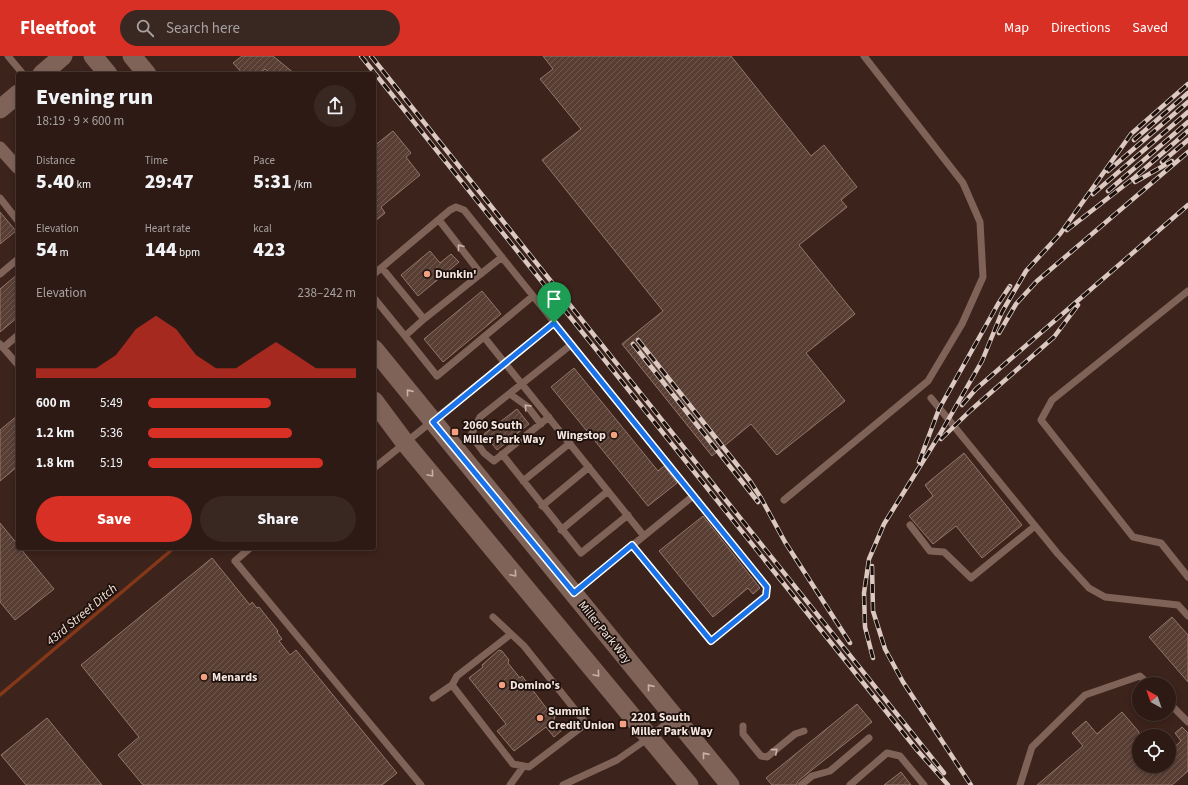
<!DOCTYPE html>
<html lang="en">
<head>
<meta charset="utf-8">
<style>
	:root { --surface:#2d1a14; --page:#392722; --text:#f1f3f6; --muted:#a7a1a0; --line:#483834; --accent:#d93025 }
	body { margin:0; font-family:"Source Sans 3",sans-serif; background:var(--page); color:var(--text); height:100vh; display:flex; flex-direction:column; font-size:15px; white-space:nowrap }
	* { box-sizing:border-box; margin:0 }
	p { font-size:13px; color:var(--muted) }
	.icon { flex:none; width:22px; height:22px; fill:none; stroke:currentColor; stroke-width:2; stroke-linecap:round; stroke-linejoin:round }
	.map { position:relative; flex:1; overflow:hidden }
	.side { position:absolute; left:16px; top:16px; width:360px; height:478px; display:flex; flex-direction:column; background:var(--surface); border-radius:4px; box-shadow:0 2px 6px #0003,0 0 0 1px var(--line) }
	.side>* { flex:none }
	.needle { width:26px; rotate:320deg }
	.controls { position:absolute; left:1132px; top:621px; display:grid; gap:8px }
	.controls a { display:grid; place-items:center; width:44px; height:44px; border-radius:50%; background:var(--surface); box-shadow:0 2px 6px #0003,0 0 0 1px var(--line); font-size:20px }
	.pin { position:absolute; display:grid; place-items:center; width:34px; height:34px; color:#fff; margin:-41px -17px; border-radius:50% 50% 50% 0; rotate:-45deg; box-shadow:0 0 4px #0007 }
	.pin .icon { rotate:45deg }
	.round { display:grid; place-items:center; flex:none; width:42px; height:42px; border-radius:21px; background:var(--page) }
	.headline { display:flex; align-items:center; justify-content:space-between; height:68px; padding:0 20px }
	h1 { font-size:22px; font-weight:800; line-height:30px }
	.stats { display:grid; grid-template-columns:repeat(3,1fr); gap:6px; height:68px; padding:4px 20px }
	.stats div { display:grid; align-content:center }
	.stats b { font-size:20px; font-weight:800 }
	.stats small { font-size:11px; font-weight:400 }
	.stats p { font-size:11px }
	.chart { height:112px; padding:8px 20px }
	.chart p { display:flex; justify-content:space-between }
	.chart svg { width:100%; height:72px; margin-top:4px; fill:var(--accent); opacity:.7 }
	.primary-button { display:flex; gap:8px; margin-top:auto; padding:8px 20px }
	.primary-button a { flex:1; height:46px; border-radius:24px; background:var(--accent); color:#fff; font-size:16px; font-weight:800; line-height:46px; text-align:center }
	.primary-button a+a { background:var(--page); color:var(--text) }
	ul { padding:0 20px; list-style:none; font-size:13px }
	li { display:grid; grid-template-columns:64px 48px 1fr; align-items:center; height:30px }
	li i { height:10px; border-radius:5px; background:var(--accent) }
	header { display:flex; align-items:center; gap:24px; box-sizing:border-box; height:56px; padding:0 20px; background:var(--accent); color:#fff }
	header strong { font-size:19px }
	nav { display:flex; gap:22px; margin-inline-start:auto; font-size:14px }
	.search { width:280px; height:36px; background:var(--page); display:flex; align-items:center; gap:10px; box-sizing:border-box; padding:0 14px; border-radius:22px; color:var(--muted); font-size:15px }
	.map>svg:first-child { display:block }
	.lines { fill:none; stroke-linecap:round; stroke-linejoin:round }
	.stream { stroke:#853719; stroke-width:3.5 }
	.building { fill:url(#building-hatch); stroke:#94766b }
	.lane { stroke:#806358; stroke-width:7 }
	.street { stroke:#806358; stroke-width:13 }
	.secondary { stroke:#806358; stroke-width:19 }
	.rail-casing { stroke:#dac8c1; stroke-width:4.5 }
	.rail { stroke:#1b100c; stroke-width:3; stroke-dasharray:9; stroke-linecap:butt }
	.oneway { stroke:#c7b1a9 }
	.route-casing { stroke:#fff; stroke-width:8 }
	.route { stroke:#1a73e8; stroke-width:5 }
	.poi-dot { fill:#f3a082; stroke:#1b100c; stroke-width:1.5 }
	.labels { text-anchor:middle; stroke-width:3.5; stroke-linejoin:round; paint-order:stroke }
	.poi-label { font-size:12px; font-weight:bold; fill:#f6e5df; stroke:#1b100c; text-anchor:start }
	.street-label { font-size:12px; fill:#f6e5df; stroke:#1b100c }
	.water-label { font-size:13px; font-style:italic; fill:#f6ded5; stroke:#1b100c }
</style>
</head>
<body>
<header>
<strong>Fleetfoot</strong>
<div class="search"><svg class="icon" aria-label="search" viewBox="0 0 24 24"><circle cx="10" cy="10" r="6"/><path d="M15 15l6 6"/></svg>Search here</div>
<nav><a>Map</a><a>Directions</a><a>Saved</a></nav>
</header>
<div class="map">
<svg width="1188" height="729" viewBox="0 0 1188 729">
	<defs>
		<pattern id="building-hatch" width="6" height="6" patternUnits="userSpaceOnUse"><rect width="6" height="6" fill="#593e34"/><path d="M-1 1l2-2M0 6l6-6M5 7l2-2" fill="none" stroke="#715a51"/></pattern>
	</defs>
	<rect width="100%" height="100%" fill="#3c231b"/>
	<g class="lines">
		<path class="stream" d="M 0,639 L 174,492"/>
	</g>
	<path class="building" d="M 242,0 L 273,0 L 295,18 L 271,18 L 265,13 L 259,18 L 243,18 L 233,7 Z
		M 543,0 L 731,0 L 811,100 L 824,89 L 857,131 L 841,144 L 847,151 L 799,189 L 855,258 L 806,297 L 845,345 L 777,399 L 751,368 L 712,400 L 622,288 L 663,255 L 542,104 L 581,73 L 540,23 L 553,13 Z
		M 393,75 L 411,97 L 406,101 L 420,119 L 381,151 L 385,157 L 374,166 L 374,90 Z
		M 0,156 L 16,175 L 0,188 Z
		M 430,195 L 440,207 L 451,198 L 459,206 L 418,240 L 401,219 Z
		M 18,218 L 18,261 L 0,276 L 0,233 Z
		M 482,235 L 501,258 L 443,306 L 424,283 Z
		M 574,312 L 658,415 L 664,410 L 677,427 L 648,450 L 551,331 Z
		M 517,353 L 529,368 L 497,394 L 484,378 Z
		M 18,359 L 18,410 L 0,425 L 0,374 Z
		M 964,397 L 1022,469 L 982,502 L 956,470 L 933,488 L 909,460 L 933,440 L 925,429 Z
		M 703,460 L 760,532 L 753,538 L 748,532 L 713,561 L 659,495 Z
		M 0,467 L 18,489 L 18,492 L 20,492 L 54,533 L 15,564 L 0,546 Z
		M 212,502 L 250,549 L 252,546 L 257,552 L 259,551 L 278,575 L 277,576 L 282,583 L 279,585 L 290,599 L 296,594 L 397,717 L 382,729 L 143,729 L 118,699 L 139,681 L 81,609 Z
		M 1172,561 L 1188,579 L 1188,626 L 1149,581 Z
		M 499,594 L 502,595 L 509,604 L 508,607 L 520,622 L 522,620 L 547,653 L 548,652 L 555,660 L 554,664 L 562,674 L 554,681 L 546,671 L 514,695 L 497,675 L 506,668 L 469,622 L 483,611 L 482,609 Z
		M 857,648 L 872,666 L 798,725 L 796,729 L 772,729 L 766,722 Z
		M 1122,656 L 1139,676 L 1139,710 L 1169,710 L 1169,696 L 1181,685 L 1175,677 L 1182,671 L 1188,677 L 1188,715 L 1172,729 L 1037,729 L 1083,690 L 1072,677 L 1086,665 L 1097,678 Z
		M 47,662 L 102,729 L 26,729 L 1,699 Z
		M 901,716 L 911,729 L 884,729 Z"/>
	<g class="lines">
		<path class="lane" d="M 8,0 L 23,18
			M 0,142 L 18,165
			M 439,164 L 481,218
			M 382,212 L 424,263 L 502,201
			M 0,218 L 18,203
			M 374,218 L 450,154 L 456,151 L 464,154 L 767,531 L 766,540 L 711,585 L 632,489
			M 1188,235 L 1052,344 L 1041,364 L 1133,481 L 1161,487 L 1188,521
			M 374,242 L 405,280 L 424,263
			M 405,280 L 437,320 L 533,240
			M 484,281 L 644,480
			M 0,288 L 18,309
			M 3,292 L 18,279
			M 510,338 L 528,351 L 541,368
			M 931,342 L 1058,498 L 1089,532 L 1105,541 L 1178,549 L 1188,560
			M 549,361 L 494,405 L 484,397 L 471,379 L 480,361 L 572,288
			M 502,398 L 581,497 L 628,459
			M 374,412 L 554,267
			M 523,425 L 570,387
			M 784,444 L 928,325 L 962,268 L 983,221 L 980,166 L 963,127 L 864,0
			M 542,450 L 589,411
			M 910,469 L 930,495 L 944,496 L 971,522 L 1035,470
			M 561,474 L 608,435
			M 250,492 L 235,505 L 421,729
			M 574,537 L 693,440
			M 493,561 L 524,590 L 584,665 L 583,670 L 529,711 L 513,708 L 452,629 L 457,620 L 511,578
			M 433,642 L 452,629
			M 1169,647 L 1188,666
			M 743,670 L 743,678 L 761,700 L 767,701 L 795,678 L 804,675
			M 510,729 L 523,711
			M 563,729 L 617,704 L 650,681 L 673,662
			M 801,729 L 812,720 L 830,715 L 869,682
			M 850,729 L 887,697 L 900,700 L 924,729
			M 1020,729 L 1032,691 L 1085,639 L 1140,620 L 1149,628"/>
		<path class="street" d="M 0,92 L 18,112"/>
		<path class="secondary" d="M 93,0 L 108,18
			M 132,0 L 147,18
			M 42,18 L 63,0
			M 0,53 L 18,38
			M 374,293 L 730,729
			M 374,345 L 406,388 L 689,729"/>
		<g class="rail-casing">
			<path id="rail" d="M 361,0 L 917,694 L 948,729
				M 371,0 L 944,717
				M 1134,84 L 1188,37
				M 1162,106 L 1188,84
				M 1108,115 L 1188,46
				M 1135,126 L 1172,105
				M 1108,135 L 1188,66
				M 1093,138 L 1188,56
				M 1067,174 L 1135,121 L 1188,75
				M 999,277 L 1016,248 L 1037,225 L 1188,96
				M 638,284 L 750,425 L 761,442 L 785,486 L 850,587
				M 633,288 L 758,446
				M 962,349 L 976,333 L 1188,149
				M 941,383 L 971,354 L 1054,281 L 1078,249
				M 919,406 L 939,353 L 998,248 L 1010,230
				M 872,510 L 873,555 L 885,593 L 903,626 L 971,729
				M 873,602 L 865,571 L 864,537 L 869,503 L 884,468 L 940,378 L 982,305 L 1002,256 L 1026,215 L 1060,178 L 1131,78 L 1188,28"/>
		</g>
		<use href="#rail" class="rail"/>
	</g>
	<defs><path id="oneway-chevron" d="M-2-3.5L2.5 0L-2 3.5" fill="none" stroke-width="1.6" stroke-linecap="round" stroke-linejoin="round"/></defs>
	<g class="oneway">
		<use href="#oneway-chevron" transform="translate(460 191) rotate(-128)"/>
		<use href="#oneway-chevron" transform="translate(409 336) rotate(-129)"/>
		<use href="#oneway-chevron" transform="translate(527 351) rotate(-133)"/>
		<use href="#oneway-chevron" transform="translate(431 418) rotate(50)"/>
		<use href="#oneway-chevron" transform="translate(514 518) rotate(50)"/>
		<use href="#oneway-chevron" transform="translate(597 618) rotate(50)"/>
		<use href="#oneway-chevron" transform="translate(650 631) rotate(-129)"/>
		<use href="#oneway-chevron" transform="translate(775 695) rotate(-40)"/>
		<use href="#oneway-chevron" transform="translate(705 699) rotate(-129)"/>
	</g>
	<g class="lines">
		<g class="route-casing">
			<path id="route" d="M 554,267 L 767,531 L 766,540 L 711,585 L 632,489 L 574,537 L 433,366 Z"/>
		</g>
		<use href="#route" class="route"/>
	</g>
	<g class="poi-dot">
		<circle cx="427" cy="218" r="4"/>
		<rect x="451" y="372" width="8" height="8" rx="2"/>
		<circle cx="614" cy="379" r="4"/>
		<circle cx="204" cy="621" r="4"/>
		<circle cx="502" cy="629" r="4"/>
		<circle cx="540" cy="662" r="4"/>
		<rect x="619" y="664" width="8" height="8" rx="2"/>
	</g>
	<g class="labels">
		<g class="poi-label">
			<text x="435" y="222">Dunkin'</text>
			<text x="463" y="373">2060 South<tspan x="463" dy="14">Miller Park Way</tspan></text>
			<text x="606" y="383" text-anchor="end">Wingstop</text>
			<text x="212" y="625">Menards</text>
			<text x="510" y="633">Domino's</text>
			<text x="548" y="659">Summit<tspan x="548" dy="14">Credit Union</tspan></text>
			<text x="631" y="665">2201 South<tspan x="631" dy="14">Miller Park Way</tspan></text>
		</g>
		<g class="street-label">
			<text transform="translate(605 576) rotate(51)" y="4">Miller Park Way</text>
		</g>
		<g class="water-label">
			<text transform="translate(81 558) rotate(-40)" y="5">43rd Street Ditch</text>
		</g>
	</g>
</svg>
<div class="controls">
<a><svg class="needle" viewBox="-14 -14 28 28"><path d="M0-13l5 13h-10z" fill="#e53935"/><path d="M0 13l5-13h-10z" fill="#a7a1a0"/></svg></a>
<a><svg class="icon" aria-label="locate" viewBox="0 0 24 24"><circle cx="12" cy="12" r="6"/><path d="M12 2v4M12 18v4M2 12h4M18 12h4"/></svg></a>
</div>
<div class="pin" style="left:554px;top:267px;background:#1e9e55"><svg class="icon" aria-label="arrive" viewBox="0 0 24 24"><path d="M6 21V4h12l-3 4 3 4H6"/></svg></div>
<section class="side">
<div class="headline"><div><h1>Evening run</h1><p>18:19 · 9 × 600 m</p></div><a class="round"><svg class="icon" aria-label="share" viewBox="0 0 24 24"><path d="M12 15V3M7 8l5-5 5 5M5 13v7h14v-7"/></svg></a></div>
<div class="stats">
<div><p>Distance</p><b>5.40<small> km</small></b></div>
<div><p>Time</p><b>29:47</b></div>
<div><p>Pace</p><b>5:31<small> /km</small></b></div>
</div>
<div class="stats">
<div><p>Elevation</p><b>54<small> m</small></b></div>
<div><p>Heart rate</p><b>144<small> bpm</small></b></div>
<div><p>kcal</p><b>423</b></div>
</div>
<div class="chart"><p><span>Elevation</span>238–242 m</p>
<svg viewBox="0 0 160 44" preserveAspectRatio="none"><path d="M0 44V38L10 38L20 38L30 38L40 30L50 14L60 6L70 14L80 30L90 38L100 38L110 30L120 22L130 30L140 38L150 38L160 38V44z"/></svg>
</div>
<ul>
<li><b>600 m</b>5:49<i style="width:59%"></i></li>
<li><b>1.2 km</b>5:36<i style="width:69%"></i></li>
<li><b>1.8 km</b>5:19<i style="width:84%"></i></li>
</ul>
<div class="primary-button"><a>Save</a><a>Share</a></div>
</section>
</div>
</body>
</html>
